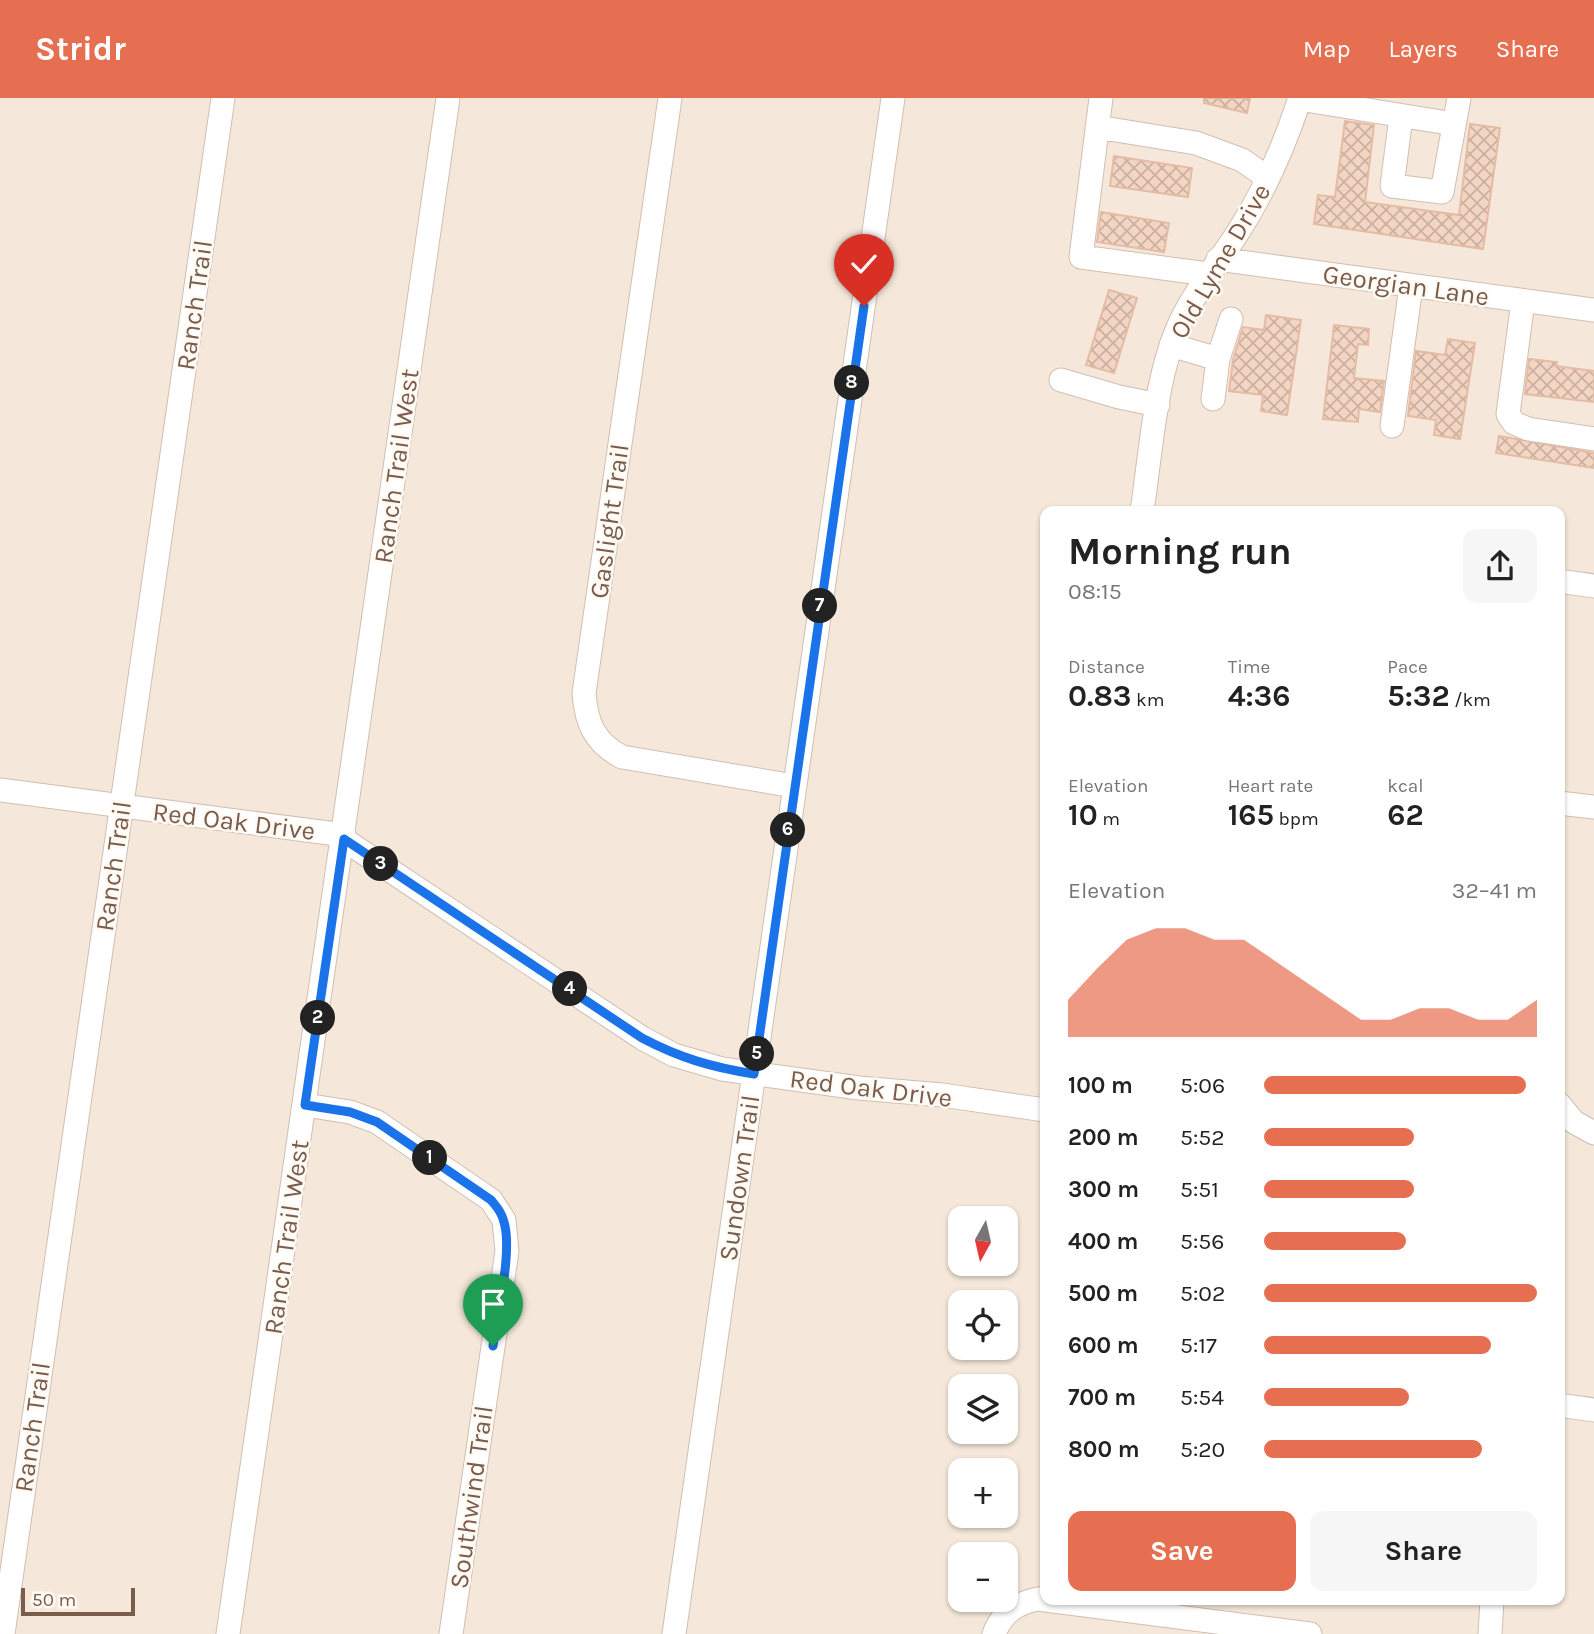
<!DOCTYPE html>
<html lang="en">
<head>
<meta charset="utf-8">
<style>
	:root { --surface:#fff; --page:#f6f6f6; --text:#222; --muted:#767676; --accent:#e76f51 }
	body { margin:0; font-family:Karla,sans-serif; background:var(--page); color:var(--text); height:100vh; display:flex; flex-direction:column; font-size:26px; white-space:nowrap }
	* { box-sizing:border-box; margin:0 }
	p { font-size:23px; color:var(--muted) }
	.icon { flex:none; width:38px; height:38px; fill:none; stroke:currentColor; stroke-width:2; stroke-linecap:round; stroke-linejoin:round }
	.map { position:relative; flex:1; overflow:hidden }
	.side { position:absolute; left:1040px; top:408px; width:525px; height:1099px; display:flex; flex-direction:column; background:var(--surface); border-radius:14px; box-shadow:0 2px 5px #0004 }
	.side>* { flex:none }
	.needle { width:46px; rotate:188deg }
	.buttons { position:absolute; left:948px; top:1108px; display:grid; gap:14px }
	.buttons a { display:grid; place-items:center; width:70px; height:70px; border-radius:14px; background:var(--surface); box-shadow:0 2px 5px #0004; font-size:35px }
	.scale { position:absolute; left:21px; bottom:18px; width:114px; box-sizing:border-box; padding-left:7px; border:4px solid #7a5c4d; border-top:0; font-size:19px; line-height:24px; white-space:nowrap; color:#7a5c4d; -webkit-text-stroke:5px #fffaf3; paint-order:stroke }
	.pin { position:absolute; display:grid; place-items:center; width:60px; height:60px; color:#fff; margin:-72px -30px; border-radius:50% 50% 50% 0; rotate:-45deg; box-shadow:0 0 7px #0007 }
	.pin .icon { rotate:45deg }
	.km { position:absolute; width:35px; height:35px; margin:-18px; border-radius:50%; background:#222; color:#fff; font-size:19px; line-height:35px; text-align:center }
	.round { display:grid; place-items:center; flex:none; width:74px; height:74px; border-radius:14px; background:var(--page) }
	.head { display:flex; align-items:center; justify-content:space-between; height:119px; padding:0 28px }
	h1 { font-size:38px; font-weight:700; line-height:52px }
	.stats { display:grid; grid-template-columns:repeat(3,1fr); gap:10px; height:119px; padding:7px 28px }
	.stats div { display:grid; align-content:center }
	.stats b { font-size:30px; font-weight:700 }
	.stats small { font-size:19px; font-weight:400 }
	.stats p { font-size:19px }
	.chart { height:196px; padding:14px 28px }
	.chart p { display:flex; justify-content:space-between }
	.chart svg { width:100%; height:126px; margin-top:7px; fill:var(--accent); opacity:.7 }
	.cta { display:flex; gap:14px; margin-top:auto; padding:14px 28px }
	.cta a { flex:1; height:80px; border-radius:14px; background:var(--accent); color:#fff; font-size:28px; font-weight:700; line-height:80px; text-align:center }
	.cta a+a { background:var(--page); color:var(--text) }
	ul { padding:0 28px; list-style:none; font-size:23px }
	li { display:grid; grid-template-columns:112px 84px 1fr; align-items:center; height:52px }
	li i { height:18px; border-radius:9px; background:var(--accent) }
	header { display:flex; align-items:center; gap:42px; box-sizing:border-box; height:98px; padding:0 35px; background:var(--accent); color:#fff }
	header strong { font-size:33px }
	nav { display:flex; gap:38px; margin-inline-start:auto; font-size:24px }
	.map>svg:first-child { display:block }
	.residential { fill:#f5e8da; fill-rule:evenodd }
	.building { fill:url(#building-cross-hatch); stroke:#e6bba3; stroke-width:2 }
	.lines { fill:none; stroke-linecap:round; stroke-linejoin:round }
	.minor-casing { stroke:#d1beb0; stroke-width:25 }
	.minor { stroke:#fff; stroke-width:23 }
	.route-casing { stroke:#fff; stroke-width:14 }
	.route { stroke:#1a73e8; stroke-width:9 }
	.labels { text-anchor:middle; stroke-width:5; stroke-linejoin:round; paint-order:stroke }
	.street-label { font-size:26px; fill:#7a5c4d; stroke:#fffaf3 }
</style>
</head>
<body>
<header>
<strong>Stridr</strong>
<nav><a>Map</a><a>Layers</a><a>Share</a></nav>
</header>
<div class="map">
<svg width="1594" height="1536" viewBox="0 0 1594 1536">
	<defs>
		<pattern id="building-cross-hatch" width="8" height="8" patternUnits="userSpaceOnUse" patternTransform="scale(1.75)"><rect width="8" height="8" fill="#f3d5c3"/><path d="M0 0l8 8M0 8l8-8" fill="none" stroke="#cab0a1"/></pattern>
	</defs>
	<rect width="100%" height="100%" fill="#fdf6ec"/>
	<path class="residential" d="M 0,0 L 1594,0 L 1594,1536 L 0,1536 ZM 1045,413 L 1559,413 L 1559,1502 L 1045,1502 ZM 961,1120 L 1006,1120 L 1006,1166 L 961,1166 ZM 961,1204 L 1006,1204 L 1006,1250 L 961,1250 ZM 961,1288 L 1006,1288 L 1006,1334 L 961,1334 ZM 961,1372 L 1006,1372 L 1006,1418 L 961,1418 ZM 961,1456 L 1006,1456 L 1006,1502 L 961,1502 Z"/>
	<path class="building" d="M 1204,0 L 1250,0 L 1247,15 L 1204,5 Z
		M 1345,23 L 1374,27 L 1365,104 L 1459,117 L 1470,26 L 1500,30 L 1483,151 L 1314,126 L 1318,97 L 1335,99 Z
		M 1114,58 L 1192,70 L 1188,99 L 1110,88 Z
		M 1101,114 L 1169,125 L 1164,154 L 1097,144 Z
		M 1109,192 L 1137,200 L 1114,275 L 1086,267 Z
		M 1266,217 L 1301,222 L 1287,317 L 1261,313 L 1263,297 L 1229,293 L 1233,262 L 1243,229 L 1264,232 Z
		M 1334,227 L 1369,231 L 1368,247 L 1358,246 L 1354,280 L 1384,283 L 1380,314 L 1359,311 L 1358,324 L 1323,321 Z
		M 1448,241 L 1475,245 L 1460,341 L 1434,337 L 1436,322 L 1408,318 L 1416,253 L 1445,257 Z
		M 1529,261 L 1557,264 L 1556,268 L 1594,273 L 1594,304 L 1525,296 Z
		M 1499,338 L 1594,355 L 1594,370 L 1496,355 Z"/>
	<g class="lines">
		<g class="minor-casing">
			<path id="minor" d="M 670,0 L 584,595 C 586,625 595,645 622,659 L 794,688
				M 1101,0 L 1081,159 L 1208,176
				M 1299,1 L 1454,26
				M 1401,19 L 1392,88 L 1442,94 L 1459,0
				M 1097,29 L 1196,45 L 1242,62 L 1268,80
				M 1218,161 L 1594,212
				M 1523,203 L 1508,316 L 1514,325 L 1528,331 L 1594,341
				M 1171,247 L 1218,261 L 1213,301
				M 1218,261 L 1231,221
				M 1061,282 L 1119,299 L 1158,307
				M 1392,328 L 1411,188
				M 1142,413 C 1151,354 1155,279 1180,225 C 1196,191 1220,163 1240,131 C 1266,90 1285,46 1300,0
				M 1559,483 L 1594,488
				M 0,692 L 344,737
				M 1559,705 L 1594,709
				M 343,741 L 642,940 L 674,957 L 722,971 L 859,990 L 942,997 L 1045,1012
				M 1559,1006 L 1574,1024 L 1594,1035
				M 305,1007 L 350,1014 L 377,1024 L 491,1102 L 504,1122 L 507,1153 L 451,1536
				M 1559,1307 L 1594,1312
				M 3,1536 L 223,0
				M 228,1536 L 448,0
				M 674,1536 L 893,0
				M 994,1536 C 1002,1515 1016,1505 1038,1501 L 1310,1536
				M 1490,1536 L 1492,1502"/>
		</g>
		<use href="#minor" class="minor"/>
	</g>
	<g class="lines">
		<g class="route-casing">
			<path id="route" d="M 493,1248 C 497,1217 514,1149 503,1121 C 501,1113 496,1108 491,1102 L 377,1024 L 350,1014 L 305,1007 L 344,741 L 642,940 C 680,960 711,969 754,976 L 864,208"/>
		</g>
		<use href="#route" class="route"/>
	</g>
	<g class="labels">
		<g class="street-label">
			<text transform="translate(1220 163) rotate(-60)" y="9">Old Lyme Drive</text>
			<text transform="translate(1406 187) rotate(8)" y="9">Georgian Lane</text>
			<text transform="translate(194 207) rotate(-82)" y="9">Ranch Trail</text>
			<text transform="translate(396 368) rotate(-82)" y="9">Ranch Trail West</text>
			<text transform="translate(609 423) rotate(-82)" y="9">Gaslight Trail</text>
			<text transform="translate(234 723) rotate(7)" y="9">Red Oak Drive</text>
			<text transform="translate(113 768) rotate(-82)" y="9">Ranch Trail</text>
			<text transform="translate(871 990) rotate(7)" y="9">Red Oak Drive</text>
			<text transform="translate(739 1080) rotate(-82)" y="9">Sundown Trail</text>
			<text transform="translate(286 1139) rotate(-82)" y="9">Ranch Trail West</text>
			<text transform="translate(32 1329) rotate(-82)" y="9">Ranch Trail</text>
			<text transform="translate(471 1399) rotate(-82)" y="9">Southwind Trail</text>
		</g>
	</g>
</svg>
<div class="buttons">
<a><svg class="needle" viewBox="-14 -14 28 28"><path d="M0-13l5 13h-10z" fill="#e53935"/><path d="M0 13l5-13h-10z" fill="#767676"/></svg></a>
<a><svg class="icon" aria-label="locate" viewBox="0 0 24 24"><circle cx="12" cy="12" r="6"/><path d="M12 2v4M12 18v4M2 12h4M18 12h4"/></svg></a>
<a><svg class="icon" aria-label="layers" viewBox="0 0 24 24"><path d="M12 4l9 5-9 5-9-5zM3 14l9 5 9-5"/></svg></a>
<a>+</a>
<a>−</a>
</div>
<div class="scale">50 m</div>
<div class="pin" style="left:493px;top:1248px;background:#1e9e55"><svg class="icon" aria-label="arrive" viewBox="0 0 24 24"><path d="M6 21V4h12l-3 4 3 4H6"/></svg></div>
<div class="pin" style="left:864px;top:208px;background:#d93025"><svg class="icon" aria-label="check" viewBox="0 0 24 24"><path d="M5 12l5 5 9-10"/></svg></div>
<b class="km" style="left:430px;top:1060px">1</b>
<b class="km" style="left:318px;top:920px">2</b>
<b class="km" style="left:381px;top:766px">3</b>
<b class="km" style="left:570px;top:891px">4</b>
<b class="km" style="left:757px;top:956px">5</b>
<b class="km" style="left:788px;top:732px">6</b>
<b class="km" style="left:820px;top:508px">7</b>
<b class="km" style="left:852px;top:285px">8</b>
<section class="side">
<div class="head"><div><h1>Morning run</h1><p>08:15</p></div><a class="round"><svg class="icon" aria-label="share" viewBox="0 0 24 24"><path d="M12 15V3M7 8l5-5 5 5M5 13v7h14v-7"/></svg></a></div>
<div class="stats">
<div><p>Distance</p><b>0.83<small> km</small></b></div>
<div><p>Time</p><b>4:36</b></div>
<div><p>Pace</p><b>5:32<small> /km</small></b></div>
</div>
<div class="stats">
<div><p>Elevation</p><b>10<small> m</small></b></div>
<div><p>Heart rate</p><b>165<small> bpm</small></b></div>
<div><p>kcal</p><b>62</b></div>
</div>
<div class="chart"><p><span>Elevation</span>32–41 m</p>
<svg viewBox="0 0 160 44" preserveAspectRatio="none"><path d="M0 44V31L10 20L20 10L30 6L40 6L50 10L60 10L70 17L80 24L90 31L100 38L110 38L120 34L130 34L140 38L150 38L160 31V44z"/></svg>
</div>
<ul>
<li><b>100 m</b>5:06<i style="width:96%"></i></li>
<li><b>200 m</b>5:52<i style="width:55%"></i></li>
<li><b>300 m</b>5:51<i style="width:55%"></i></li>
<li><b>400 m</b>5:56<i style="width:52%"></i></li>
<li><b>500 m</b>5:02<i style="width:100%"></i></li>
<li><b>600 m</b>5:17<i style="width:83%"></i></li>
<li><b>700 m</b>5:54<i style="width:53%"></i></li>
<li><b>800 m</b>5:20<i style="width:80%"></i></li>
</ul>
<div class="cta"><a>Save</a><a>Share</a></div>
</section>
</div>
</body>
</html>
